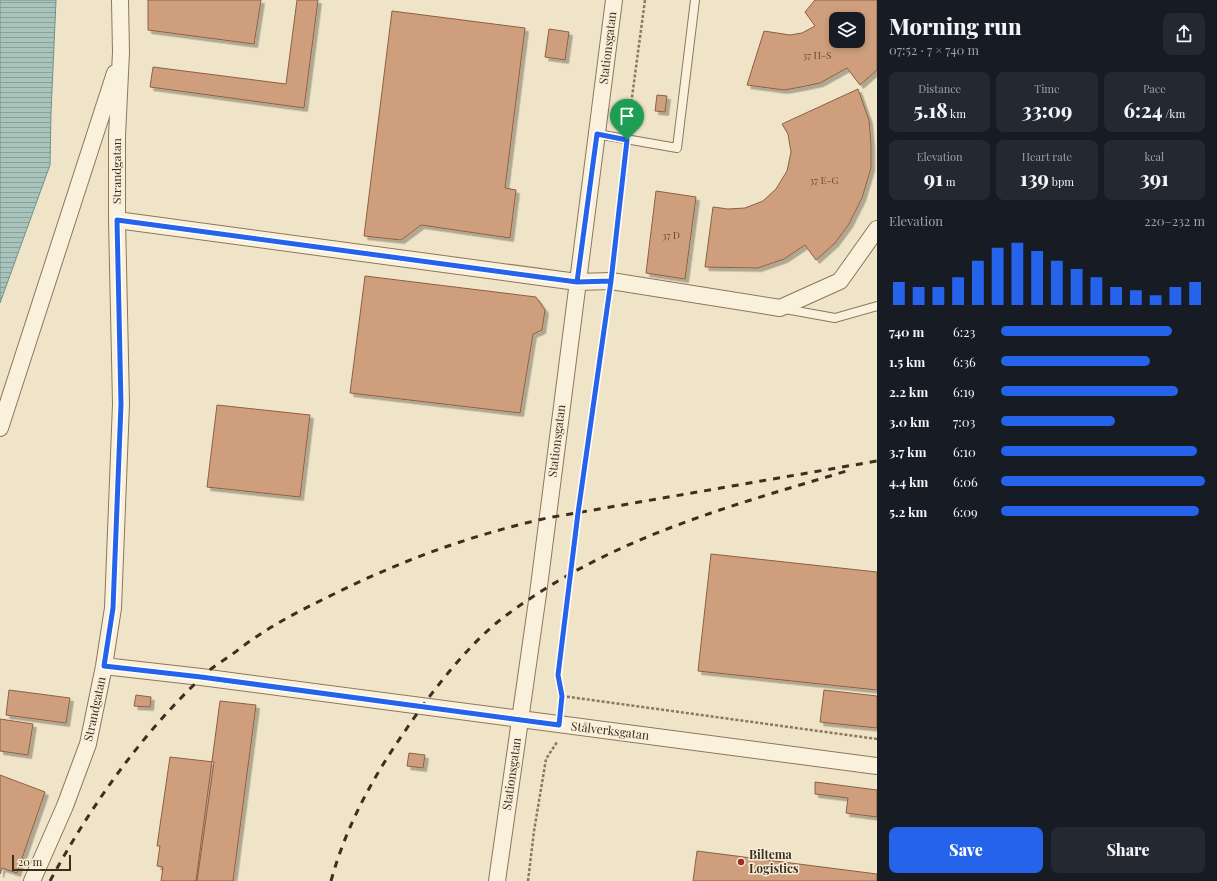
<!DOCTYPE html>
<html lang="en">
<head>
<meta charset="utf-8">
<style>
	:root { --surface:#171b24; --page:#242831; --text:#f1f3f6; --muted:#9ea1a6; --accent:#2563eb }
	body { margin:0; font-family:"Playfair Display",serif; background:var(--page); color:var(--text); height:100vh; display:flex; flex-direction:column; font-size:15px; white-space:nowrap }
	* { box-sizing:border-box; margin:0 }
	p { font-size:13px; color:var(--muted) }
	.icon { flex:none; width:22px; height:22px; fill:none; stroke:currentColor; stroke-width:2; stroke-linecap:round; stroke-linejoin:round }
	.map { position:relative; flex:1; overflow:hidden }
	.side { display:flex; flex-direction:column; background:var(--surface); width:340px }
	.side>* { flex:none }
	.tools { position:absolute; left:829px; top:12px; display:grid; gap:8px }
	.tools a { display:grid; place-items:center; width:36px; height:36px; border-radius:8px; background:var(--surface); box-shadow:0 2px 6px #0003; font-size:20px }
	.scale { position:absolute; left:12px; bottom:10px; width:59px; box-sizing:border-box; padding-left:4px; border:2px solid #3d2e20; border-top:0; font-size:11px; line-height:14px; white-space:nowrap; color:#3d2e20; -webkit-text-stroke:3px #f7eed8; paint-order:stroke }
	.pin { position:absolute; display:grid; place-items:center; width:34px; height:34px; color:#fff; margin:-41px -17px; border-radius:50% 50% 50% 0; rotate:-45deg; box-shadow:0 0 4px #0007 }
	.pin .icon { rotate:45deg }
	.round { display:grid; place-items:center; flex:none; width:42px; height:42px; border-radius:8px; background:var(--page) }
	.overview { display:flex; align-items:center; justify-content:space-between; height:68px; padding:0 12px }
	h1 { font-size:22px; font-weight:800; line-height:30px }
	.metrics { display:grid; grid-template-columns:repeat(3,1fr); gap:6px; height:68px; padding:4px 12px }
	.metrics div { display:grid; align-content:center; border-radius:8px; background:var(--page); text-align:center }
	.metrics b { font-size:20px; font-weight:800 }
	.metrics small { font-size:11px; font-weight:400 }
	.metrics p { font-size:11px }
	.chart { height:112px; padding:8px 12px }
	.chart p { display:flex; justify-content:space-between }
	.chart svg { width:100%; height:72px; margin-top:4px; stroke:var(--accent); stroke-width:6 }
	.primary-button { display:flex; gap:8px; margin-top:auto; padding:8px 12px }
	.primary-button a { flex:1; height:46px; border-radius:8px; background:var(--accent); color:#fff; font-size:16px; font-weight:800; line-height:46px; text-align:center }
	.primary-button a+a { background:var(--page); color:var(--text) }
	ul { padding:0 12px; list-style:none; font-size:13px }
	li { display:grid; grid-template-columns:64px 48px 1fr; align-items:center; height:30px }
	li i { height:10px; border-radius:5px; background:var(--accent) }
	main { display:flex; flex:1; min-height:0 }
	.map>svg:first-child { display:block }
	.water { fill:url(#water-rules); stroke:#6f938a }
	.building { fill:#cf9f7d; stroke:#8d5f41; fill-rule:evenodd; filter:url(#shadow) }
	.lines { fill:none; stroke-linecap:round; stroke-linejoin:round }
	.lane-casing { stroke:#8d765c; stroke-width:10 }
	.street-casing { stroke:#8d765c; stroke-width:18 }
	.path { stroke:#8d765c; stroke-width:2.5; stroke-dasharray:3 2; stroke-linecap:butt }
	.lane { stroke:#faf1dc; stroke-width:8 }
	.street { stroke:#faf1dc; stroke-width:16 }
	.rail { stroke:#3d2e20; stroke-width:3; stroke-dasharray:7 7; stroke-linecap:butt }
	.route-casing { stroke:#fff; stroke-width:8 }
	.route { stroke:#2563eb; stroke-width:5 }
	.poi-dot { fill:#9e2a2b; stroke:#f7eed8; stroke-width:1.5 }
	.labels { text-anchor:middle; stroke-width:3; stroke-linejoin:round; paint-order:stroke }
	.number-label { font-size:10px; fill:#624a37 }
	.street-label { font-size:12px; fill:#3d2e20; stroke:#f7eed8 }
	.poi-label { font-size:12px; font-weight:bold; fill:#3d2e20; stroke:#f7eed8; text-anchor:start }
</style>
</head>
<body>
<main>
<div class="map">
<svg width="877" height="881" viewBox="0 0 877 881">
	<defs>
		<pattern id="water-rules" width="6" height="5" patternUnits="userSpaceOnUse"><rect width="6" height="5" fill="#a9c4bc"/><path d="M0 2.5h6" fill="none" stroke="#8ba098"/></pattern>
		<filter id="shadow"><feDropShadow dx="3.5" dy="3.5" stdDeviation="0" flood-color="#0004"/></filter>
	</defs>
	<rect width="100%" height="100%" fill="#f0e4c8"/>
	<path class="water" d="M 0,0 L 56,0 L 51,113 L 50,165 L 0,303 Z"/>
	<path class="building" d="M 148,0 L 261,0 L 254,44 L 148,30 Z
		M 297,0 L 318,0 L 304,108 L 150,87 L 153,67 L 286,84 Z
		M 815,0 L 877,0 L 877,70 L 860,85 L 847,68 L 820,83 L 801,87 L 784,90 L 747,85 L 764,31 L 790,35 L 802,33 L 815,26 L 805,12 ZM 836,19 L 858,19 L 858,41 L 836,41 Z
		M 392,11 L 525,28 L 505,188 L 516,190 L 510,238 L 421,225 L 401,240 L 364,236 Z
		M 549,29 L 569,32 L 565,60 L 545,57 Z
		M 858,89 L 869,120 L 871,144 L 871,168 L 862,198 L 849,224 L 835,243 L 816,260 L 805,245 L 784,259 L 758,268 L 705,267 L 713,207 L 728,209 L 745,208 L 763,201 L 776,189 L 787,171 L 791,152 L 788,134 L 782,124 Z
		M 657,95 L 667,96 L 665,112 L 655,111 Z
		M 656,191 L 696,197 L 685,279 L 646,273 Z
		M 365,276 L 536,297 L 545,310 L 542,330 L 533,334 L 520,413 L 350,393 Z
		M 217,405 L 310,415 L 300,497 L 207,487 Z
		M 711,554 L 877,572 L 877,690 L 698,671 Z
		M 9,690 L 70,698 L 66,723 L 6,715 Z
		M 824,690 L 877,696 L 877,728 L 820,722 Z
		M 136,695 L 151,697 L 150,707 L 134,706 Z
		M 220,701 L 256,705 L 233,881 L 196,881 Z
		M 0,719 L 33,724 L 28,755 L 0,751 Z
		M 409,753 L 425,755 L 423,768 L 407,766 Z
		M 170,757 L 214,762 L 197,881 L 161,881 L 163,867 L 157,866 L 160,846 L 157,846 Z
		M 0,775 L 45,792 L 17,873 L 2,868 L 0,874 Z
		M 815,782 L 877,790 L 877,817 L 846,813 L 848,798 L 815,794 Z
		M 697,851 L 877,874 L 877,881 L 693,881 Z"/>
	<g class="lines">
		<g class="lane-casing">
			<path id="lane" d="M 597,134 L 677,148 L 695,0
				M 785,309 L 835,318 L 877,306"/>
		</g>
		<g class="street-casing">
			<path id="street" d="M 117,220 L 577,282 L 611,281 L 780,308 L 840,281 L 877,229
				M 0,428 L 115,73
				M 104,666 L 201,677 L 877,766
				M 32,881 L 65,806 L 88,744 L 104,666 L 113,608 L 121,404 L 117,220 L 117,136 L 121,52 L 120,0
				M 497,881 L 538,594 L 614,0"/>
		</g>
		<path class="path" d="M 628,127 L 645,0
			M 613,264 L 625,153
			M 562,696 L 877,739
			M 561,707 L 562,696 L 558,675 L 578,513 L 608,298
			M 528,881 L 534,831 L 546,759 L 557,742"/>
		<use href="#lane" class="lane"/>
		<use href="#street" class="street"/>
		<path class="rail" d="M 50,881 C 90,807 140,736 201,678 C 210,668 223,661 234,653 C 267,627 299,611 336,593 C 405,559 472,535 547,518 L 877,461
			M 331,881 C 346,826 373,777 405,731 C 430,694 468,644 504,617 C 609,538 727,507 850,470"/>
	</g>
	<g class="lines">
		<g class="route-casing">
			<path id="route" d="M 627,140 L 611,281 L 577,282 L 117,220 L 121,404 L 113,608 L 104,666 L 201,677 L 559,725 L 562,696 L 558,675 L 578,513 L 611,281 L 577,282 L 597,134 L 627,140"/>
		</g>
		<use href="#route" class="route"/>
	</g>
	<circle class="poi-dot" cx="741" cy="862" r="4"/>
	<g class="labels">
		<g class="number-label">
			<text x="817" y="59">37 H-S</text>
			<text x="824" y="184">37 E-G</text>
			<text x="671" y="239">37 D</text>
		</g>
		<g class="street-label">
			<text transform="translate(608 48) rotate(-83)" y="4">Stationsgatan</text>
			<text transform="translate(117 171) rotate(-90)" y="4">Strandgatan</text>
			<text transform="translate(557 441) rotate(-83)" y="4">Stationsgatan</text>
			<text transform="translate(95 709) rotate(-78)" y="4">Strandgatan</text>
			<text transform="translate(610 731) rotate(7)" y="4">Stålverksgatan</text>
			<text transform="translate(512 774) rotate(-82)" y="4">Stationsgatan</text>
		</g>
		<g class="poi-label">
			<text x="749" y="859">Biltema<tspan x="749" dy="14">Logistics</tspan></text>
		</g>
	</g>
</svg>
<div class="tools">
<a><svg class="icon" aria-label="layers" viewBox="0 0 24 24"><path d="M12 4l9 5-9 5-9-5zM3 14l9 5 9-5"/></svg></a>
</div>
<div class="scale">20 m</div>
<div class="pin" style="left:627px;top:140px;background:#1e9e55"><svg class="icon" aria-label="arrive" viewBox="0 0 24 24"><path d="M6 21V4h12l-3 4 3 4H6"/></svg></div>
</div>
<section class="side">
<div class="overview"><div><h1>Morning run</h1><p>07:52 · 7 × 740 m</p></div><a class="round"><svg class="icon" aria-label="share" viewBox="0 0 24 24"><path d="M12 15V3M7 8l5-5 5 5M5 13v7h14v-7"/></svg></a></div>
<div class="metrics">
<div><p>Distance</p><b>5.18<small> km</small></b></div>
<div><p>Time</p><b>33:09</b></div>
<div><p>Pace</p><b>6:24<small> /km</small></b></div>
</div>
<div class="metrics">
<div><p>Elevation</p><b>91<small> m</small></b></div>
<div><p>Heart rate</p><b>139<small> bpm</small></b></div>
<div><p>kcal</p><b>391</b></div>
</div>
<div class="chart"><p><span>Elevation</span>220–232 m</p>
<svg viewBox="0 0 160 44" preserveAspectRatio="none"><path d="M5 44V30M15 44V33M25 44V33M35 44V27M45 44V17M55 44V9M65 44V6M75 44V11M85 44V17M95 44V22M105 44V27M115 44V33M125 44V35M135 44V38M145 44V33M155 44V30"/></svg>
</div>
<ul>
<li><b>740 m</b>6:23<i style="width:84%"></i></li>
<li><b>1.5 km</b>6:36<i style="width:73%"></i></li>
<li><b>2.2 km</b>6:19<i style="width:87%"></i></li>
<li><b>3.0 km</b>7:03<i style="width:56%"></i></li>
<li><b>3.7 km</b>6:10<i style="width:96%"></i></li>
<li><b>4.4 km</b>6:06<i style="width:100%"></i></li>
<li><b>5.2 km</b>6:09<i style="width:97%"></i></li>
</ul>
<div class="primary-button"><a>Save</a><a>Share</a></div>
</section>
</main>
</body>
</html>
